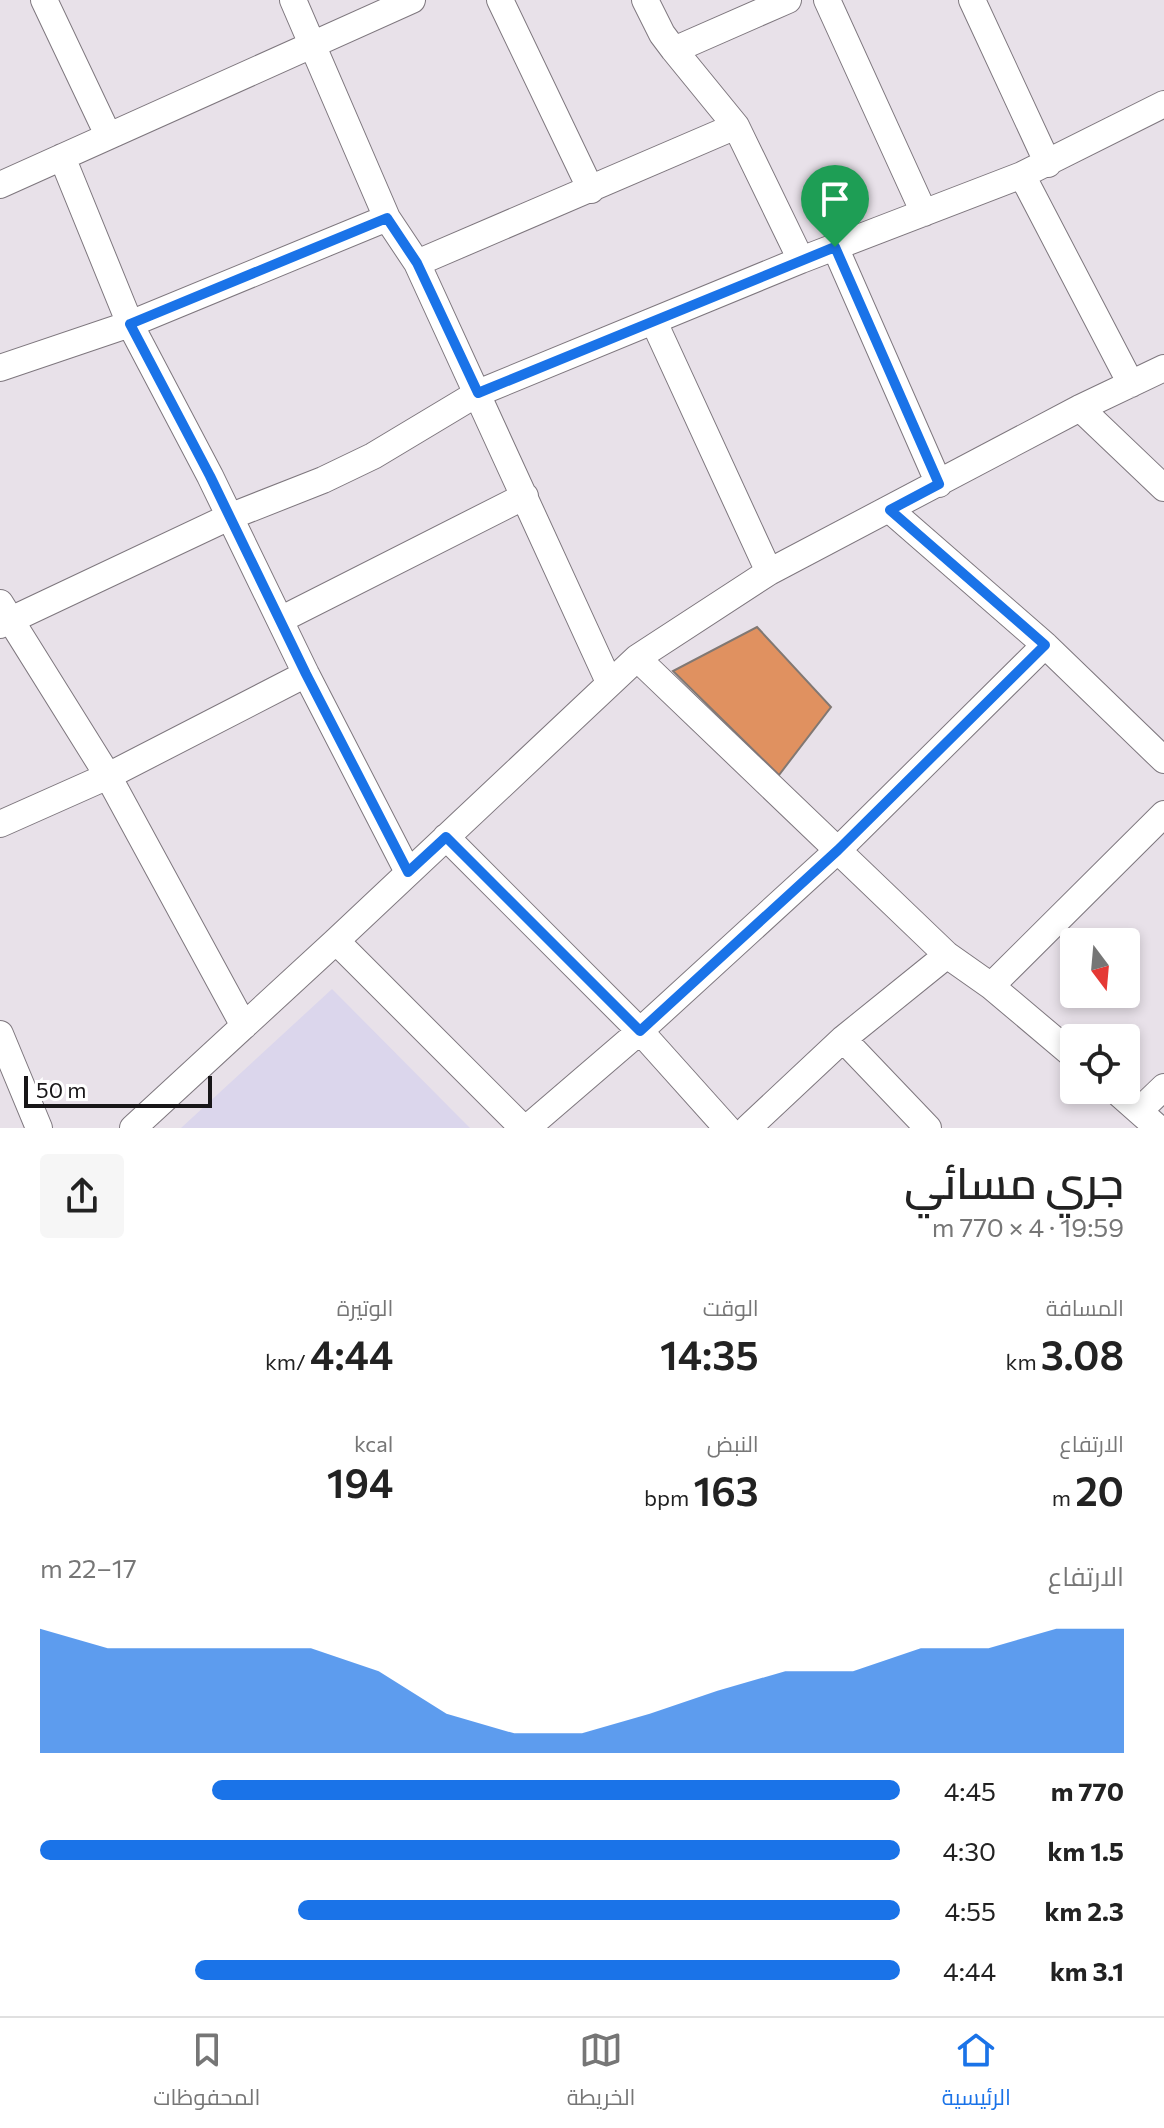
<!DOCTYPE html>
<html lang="ar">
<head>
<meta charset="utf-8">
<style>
	:root { --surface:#fff; --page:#f6f6f6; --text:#222; --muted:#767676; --line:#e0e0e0; --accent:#1a73e8 }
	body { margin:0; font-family:Commissioner,Cairo,sans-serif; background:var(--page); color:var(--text); direction:rtl; height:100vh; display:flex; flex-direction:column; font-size:30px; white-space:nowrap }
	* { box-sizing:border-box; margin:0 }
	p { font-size:26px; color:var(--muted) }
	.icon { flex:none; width:44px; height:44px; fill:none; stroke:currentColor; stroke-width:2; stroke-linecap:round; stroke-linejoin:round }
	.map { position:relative; height:1128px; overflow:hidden; direction:ltr }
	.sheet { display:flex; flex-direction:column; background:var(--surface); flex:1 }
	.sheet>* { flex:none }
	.needle { width:52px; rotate:164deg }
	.tools { position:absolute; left:1060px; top:928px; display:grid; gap:16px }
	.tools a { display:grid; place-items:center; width:80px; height:80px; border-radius:8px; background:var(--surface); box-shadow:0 4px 12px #0003; font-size:40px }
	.scale { position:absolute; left:24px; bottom:20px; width:188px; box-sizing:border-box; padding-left:8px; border:4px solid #181618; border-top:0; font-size:22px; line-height:28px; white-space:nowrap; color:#181618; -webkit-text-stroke:6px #fff; paint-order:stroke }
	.pin { position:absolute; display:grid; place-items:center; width:68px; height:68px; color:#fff; margin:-82px -34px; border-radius:50% 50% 50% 0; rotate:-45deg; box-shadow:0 0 8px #0007 }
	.pin .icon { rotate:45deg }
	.round { display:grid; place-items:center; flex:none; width:84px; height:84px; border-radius:8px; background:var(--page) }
	.overview { display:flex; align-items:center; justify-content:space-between; height:136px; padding:0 40px }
	h1 { font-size:44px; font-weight:600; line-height:60px }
	.metrics { display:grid; grid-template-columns:repeat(3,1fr); gap:12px; height:136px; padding:8px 40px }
	.metrics div { display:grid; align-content:center }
	.metrics b { font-size:40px; font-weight:600 }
	.metrics small { font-size:22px; font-weight:400 }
	.metrics p { font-size:22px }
	.chart { height:224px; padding:16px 40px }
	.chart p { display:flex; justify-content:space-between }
	.chart svg { width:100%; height:144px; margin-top:8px; fill:var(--accent); opacity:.7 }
	ul { padding:0 40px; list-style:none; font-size:26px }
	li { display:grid; grid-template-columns:128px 96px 1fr; align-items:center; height:60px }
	li i { height:20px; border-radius:10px; background:var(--accent) }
	.dock { display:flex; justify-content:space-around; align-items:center; height:112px; border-top:2px solid var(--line); background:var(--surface); font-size:22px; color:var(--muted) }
	.dock a { display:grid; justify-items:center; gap:4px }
	.dock .current { color:var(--accent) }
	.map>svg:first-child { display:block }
	.education { fill:#dbd6ec }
	.building { fill:#e09160; stroke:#817873; stroke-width:2 }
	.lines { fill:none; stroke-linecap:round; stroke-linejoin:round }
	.minor-casing { stroke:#7e777e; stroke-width:28 }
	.minor { stroke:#fff; stroke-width:26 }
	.route-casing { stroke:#fff; stroke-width:16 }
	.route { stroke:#1a73e8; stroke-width:10 }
</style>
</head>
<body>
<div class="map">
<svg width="1164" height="1128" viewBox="0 0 1164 1128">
	<rect width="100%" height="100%" fill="#e8e1e9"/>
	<path class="education" d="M 332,989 L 470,1128 L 181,1128 Z"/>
	<path class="building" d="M 757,627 L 831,707 L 779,775 L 673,671 Z"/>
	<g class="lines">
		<g class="minor-casing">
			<path id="minor" d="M 44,0 L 108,135
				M 293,0 L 387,218 L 417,263 L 609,682
				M 500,0 L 591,190
				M 645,0 L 662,34 L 674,50 L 736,126 L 801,260
				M 827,0 L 924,213
				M 972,0 L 1048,164
				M 674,50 L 788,0
				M 62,157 L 130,324 L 210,476 L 306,674 L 408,872
				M 1022,175 L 1131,384
				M 0,185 L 412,0
				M 835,247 L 939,484
				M 417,263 L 736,126
				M 654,322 L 769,572
				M 0,368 L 130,324 L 387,218
				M 1080,408 L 1164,488
				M 890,510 L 1045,645 L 1164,760
				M 0,603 L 108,776 L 244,1026
				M 280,620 L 525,496
				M 0,625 L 229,517 L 323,480 L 373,456 L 478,393 L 801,260 L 1022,175 L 1164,104
				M 637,658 L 947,955 L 991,986 L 1074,1056
				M 0,824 L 108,776 L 306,674
				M 446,837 L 640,1031 L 727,1128
				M 336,941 L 523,1128
				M 991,986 L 1164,814
				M 0,1034 L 39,1128
				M 843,1039 L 928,1128
				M 1115,1090 L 1158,1128
				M 1139,1111 L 1164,1087
				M 133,1128 L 336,941 L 637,658 L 769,572 L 1080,408 L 1164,368
				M 527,1128 L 640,1031 L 838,850 L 1045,645
				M 748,1128 L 843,1039 L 947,955"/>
		</g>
		<use href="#minor" class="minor"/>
	</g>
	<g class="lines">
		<g class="route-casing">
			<path id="route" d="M 387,218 L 417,263 L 478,393 L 835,247 L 939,484 L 890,510 L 1045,645 L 838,850 L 640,1031 L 446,837 L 408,872 L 306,674 L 210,476 L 130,324 Z"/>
		</g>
		<use href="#route" class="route"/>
	</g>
</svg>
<div class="tools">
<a><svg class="needle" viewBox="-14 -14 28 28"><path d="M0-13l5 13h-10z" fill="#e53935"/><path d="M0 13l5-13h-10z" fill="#767676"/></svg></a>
<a><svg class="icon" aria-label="locate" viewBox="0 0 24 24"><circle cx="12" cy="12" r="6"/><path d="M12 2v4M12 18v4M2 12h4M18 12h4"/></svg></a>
</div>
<div class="scale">50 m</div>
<div class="pin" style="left:835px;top:247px;background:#1e9e55"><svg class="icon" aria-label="arrive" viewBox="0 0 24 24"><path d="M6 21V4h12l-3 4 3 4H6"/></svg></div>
</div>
<section class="sheet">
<div class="overview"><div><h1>جري مسائي</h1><p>19:59 · 4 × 770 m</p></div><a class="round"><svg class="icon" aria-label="share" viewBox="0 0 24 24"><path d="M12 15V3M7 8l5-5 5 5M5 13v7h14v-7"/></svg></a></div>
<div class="metrics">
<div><p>المسافة</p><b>3.08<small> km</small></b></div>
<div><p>الوقت</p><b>14:35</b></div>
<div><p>الوتيرة</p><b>4:44<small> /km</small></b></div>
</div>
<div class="metrics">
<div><p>الارتفاع</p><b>20<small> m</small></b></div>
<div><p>النبض</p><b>163<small> bpm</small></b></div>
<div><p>kcal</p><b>194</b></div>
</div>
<div class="chart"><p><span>الارتفاع</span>17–22 m</p>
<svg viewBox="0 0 160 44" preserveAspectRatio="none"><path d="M0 44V6L10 12L20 12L30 12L40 12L50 19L60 32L70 38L80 38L90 32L100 25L110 19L120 19L130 12L140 12L150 6L160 6V44z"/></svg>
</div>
<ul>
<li><b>770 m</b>4:45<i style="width:80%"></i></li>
<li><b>1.5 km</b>4:30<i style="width:100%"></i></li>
<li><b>2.3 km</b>4:55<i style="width:70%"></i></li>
<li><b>3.1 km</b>4:44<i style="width:82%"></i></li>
</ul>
</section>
<nav class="dock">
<a class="current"><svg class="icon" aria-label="home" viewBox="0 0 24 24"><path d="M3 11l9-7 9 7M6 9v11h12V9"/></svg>الرئيسية</a>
<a><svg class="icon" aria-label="map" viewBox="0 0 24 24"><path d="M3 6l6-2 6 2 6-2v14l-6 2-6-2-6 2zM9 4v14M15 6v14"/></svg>الخريطة</a>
<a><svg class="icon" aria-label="saved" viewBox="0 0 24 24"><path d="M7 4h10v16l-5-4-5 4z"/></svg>المحفوظات</a>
</nav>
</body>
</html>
